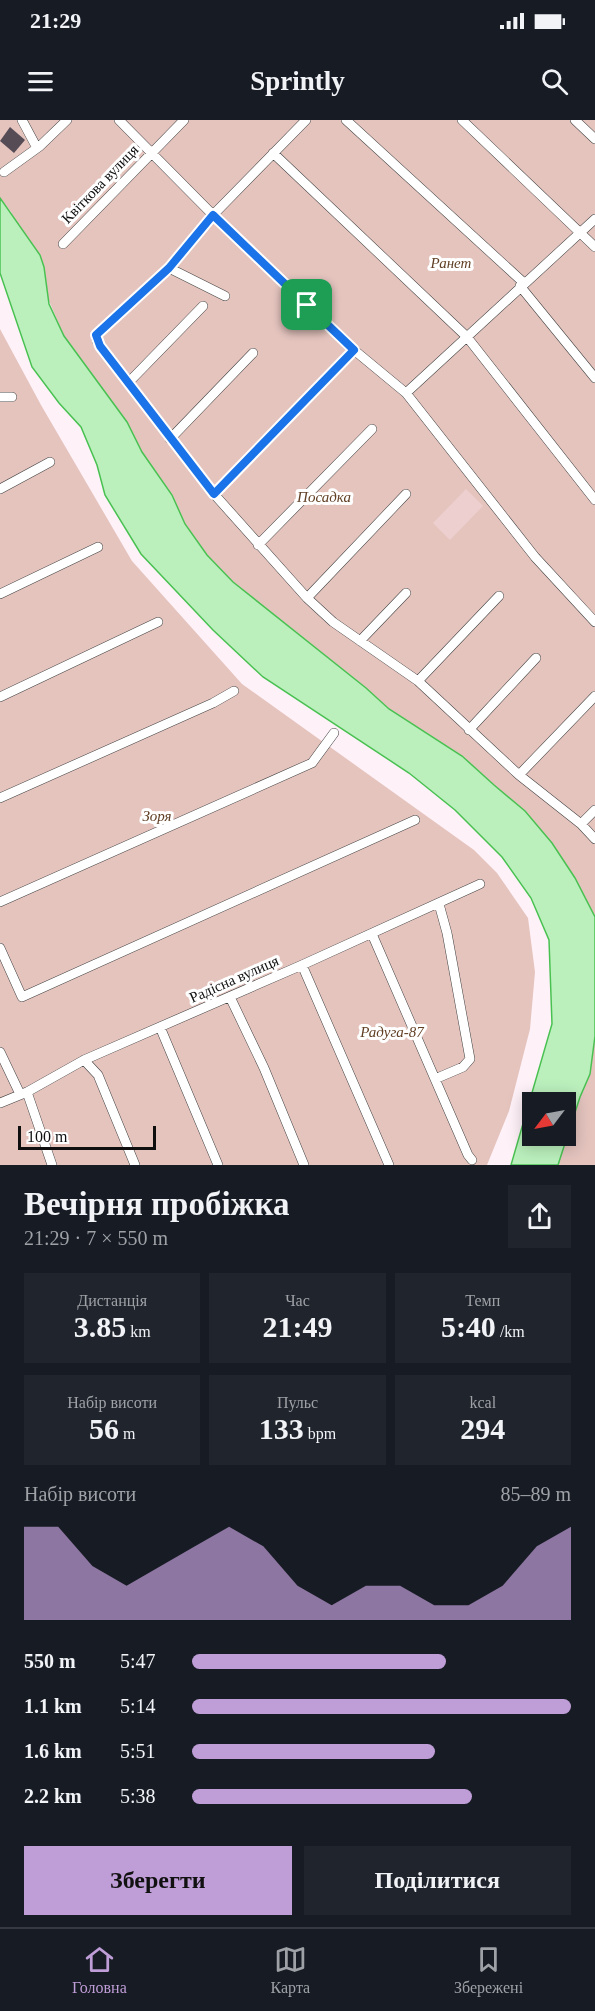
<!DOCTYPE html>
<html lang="uk">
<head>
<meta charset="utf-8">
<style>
	:root { --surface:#171b24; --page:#20242c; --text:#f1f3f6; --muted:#9ea1a6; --line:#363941; --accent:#bf9dd7 }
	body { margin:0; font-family:"Times New Roman",serif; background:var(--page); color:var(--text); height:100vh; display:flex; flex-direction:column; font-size:22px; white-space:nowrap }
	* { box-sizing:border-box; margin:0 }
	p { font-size:20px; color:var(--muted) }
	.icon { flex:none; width:33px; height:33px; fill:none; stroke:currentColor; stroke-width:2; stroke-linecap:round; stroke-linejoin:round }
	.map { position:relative; height:1045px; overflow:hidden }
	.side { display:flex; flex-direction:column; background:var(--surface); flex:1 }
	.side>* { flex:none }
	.needle { width:39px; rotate:238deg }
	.fabs { position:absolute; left:522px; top:972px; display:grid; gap:12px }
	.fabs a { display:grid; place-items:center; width:54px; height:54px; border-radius:0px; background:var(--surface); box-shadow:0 3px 15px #0003; font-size:30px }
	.scale { position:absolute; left:18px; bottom:15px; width:138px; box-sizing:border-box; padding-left:6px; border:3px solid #0f0f0f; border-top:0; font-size:16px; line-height:21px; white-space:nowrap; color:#0f0f0f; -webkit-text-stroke:4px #fff; paint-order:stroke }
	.pin { position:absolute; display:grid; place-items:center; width:51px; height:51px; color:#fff; margin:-26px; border-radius:12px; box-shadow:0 3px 9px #0006 }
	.round { display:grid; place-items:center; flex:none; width:63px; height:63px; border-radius:0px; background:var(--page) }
	.head { display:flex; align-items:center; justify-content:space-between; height:102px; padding:0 24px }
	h1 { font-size:33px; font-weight:600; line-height:45px }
	.stats { display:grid; grid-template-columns:repeat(3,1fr); gap:9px; height:102px; padding:6px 24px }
	.stats div { display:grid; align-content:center; border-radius:0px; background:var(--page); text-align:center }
	.stats b { font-size:30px; font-weight:600 }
	.stats small { font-size:16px; font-weight:400 }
	.stats p { font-size:16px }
	.chart { height:168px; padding:12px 24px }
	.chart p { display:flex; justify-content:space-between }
	.chart svg { width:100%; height:108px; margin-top:6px; fill:var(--accent); opacity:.7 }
	.primary-button { display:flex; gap:12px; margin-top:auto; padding:12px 24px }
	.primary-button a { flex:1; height:69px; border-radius:0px; background:var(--accent); color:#111; font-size:24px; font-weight:600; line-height:69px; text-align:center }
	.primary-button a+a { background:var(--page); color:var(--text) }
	ul { padding:0 24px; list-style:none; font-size:20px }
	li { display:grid; grid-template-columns:96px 72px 1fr; align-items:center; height:45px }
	li i { height:15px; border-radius:8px; background:var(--accent) }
	.status { display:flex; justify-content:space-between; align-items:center; height:42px; padding:0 30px; background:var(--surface); direction:ltr }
	.status svg { height:16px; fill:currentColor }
	header { display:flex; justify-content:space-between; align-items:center; height:78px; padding:0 24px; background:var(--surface); font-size:27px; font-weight:600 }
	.dock { display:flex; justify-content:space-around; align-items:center; height:84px; border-top:2px solid var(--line); background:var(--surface); font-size:16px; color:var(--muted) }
	.dock a { display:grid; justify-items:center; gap:3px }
	.dock .active { color:var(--accent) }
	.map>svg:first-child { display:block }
	.green { fill:#e5c4be }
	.pitch { fill:#edcfcf }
	.water { fill:#bbf0bd; stroke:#49c151; stroke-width:1.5; fill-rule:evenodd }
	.building { fill:#564c56 }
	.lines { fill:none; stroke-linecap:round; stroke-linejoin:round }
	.minor-casing { stroke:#424242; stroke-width:10 }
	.minor { stroke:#fff; stroke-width:9 }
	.route-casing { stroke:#fff; stroke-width:12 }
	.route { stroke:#1a73e8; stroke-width:8 }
	.labels { text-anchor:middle; stroke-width:6; stroke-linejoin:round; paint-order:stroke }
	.street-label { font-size:15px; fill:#0f0f0f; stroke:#fff }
	.park-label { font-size:15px; font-style:italic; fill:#614025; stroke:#fff }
</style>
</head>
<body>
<div class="status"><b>21:29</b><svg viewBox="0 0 49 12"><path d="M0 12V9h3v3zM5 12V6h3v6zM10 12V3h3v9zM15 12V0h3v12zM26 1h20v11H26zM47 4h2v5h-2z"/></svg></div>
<header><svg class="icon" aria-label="menu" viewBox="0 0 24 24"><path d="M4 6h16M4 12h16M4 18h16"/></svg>Sprintly<svg class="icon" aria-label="search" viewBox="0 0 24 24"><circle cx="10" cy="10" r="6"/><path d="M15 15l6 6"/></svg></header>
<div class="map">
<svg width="595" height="1045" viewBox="0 0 595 1045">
	<rect width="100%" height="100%" fill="#fef1f8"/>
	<path class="green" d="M 0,0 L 595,0 L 595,797 L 575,758 L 552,723 L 462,636 L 389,589 L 366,568 L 233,462 L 207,435 L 185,404 L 172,375 L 142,332 L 127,302 L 64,216 L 11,92 L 0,78 Z
		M 0,209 L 41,285 L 132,441 L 242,564 L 474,730 L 497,753 L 528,798 L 535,852 L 530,909 L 509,991 L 487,1045 L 0,1045 Z
		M 595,916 L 595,1045 L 558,1045 L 580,977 L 590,954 Z"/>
	<path class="pitch" d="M 466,369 L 483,386 L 450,420 L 433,403 Z"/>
	<path class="water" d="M 0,78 L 40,135 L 44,147 L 49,184 L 64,216 L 127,302 L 142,332 L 172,375 L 185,404 L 207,435 L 233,462 L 366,568 L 389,589 L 462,636 L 494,665 L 525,691 L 552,723 L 575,758 L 595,797 L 595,916 L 590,954 L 580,977 L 558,1045 L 511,1045 L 552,904 L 549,820 L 531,778 L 502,737 L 455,690 L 409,653 L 263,557 L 213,510 L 141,434 L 105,375 L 97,345 L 81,307 L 59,283 L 32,247 L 0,153 ZM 532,982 L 566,982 L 566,1016 L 532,1016 Z"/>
	<path class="building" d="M 10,7 L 25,20 L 14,33 L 0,21 Z"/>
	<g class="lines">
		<g class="minor-casing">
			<path id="minor" d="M 22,0 L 37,28
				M 119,0 L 213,95 L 354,230 L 406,273 L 535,437 L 595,502
				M 306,0 L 213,95 L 169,148 L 96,215 L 97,221 L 214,374 L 307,478 L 333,502 L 418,561 L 519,655 L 581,704 L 595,719
				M 346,0 L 524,163
				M 462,0 L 595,127
				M 575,0 L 595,19
				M 273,33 L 467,217 L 595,380
				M 4,52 L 40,26 L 67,0
				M 63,124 L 184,0
				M 169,148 L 225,176
				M 520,166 L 595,258
				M 128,263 L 203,186
				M 406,273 L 595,99
				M 0,277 L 12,277
				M 170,319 L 253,233
				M 0,369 L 50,342
				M 214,374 L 354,230
				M 258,425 L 372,309
				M 0,474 L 98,427
				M 307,478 L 406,374
				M 360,521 L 406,473
				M 418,561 L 499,476
				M 0,577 L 158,502
				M 469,610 L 536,538
				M 519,655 L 595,576
				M 0,678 L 213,583 L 234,571
				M 581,704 L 595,690
				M 0,782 L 312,643 L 334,613
				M 372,814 L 468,1035 L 472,1040
				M 0,828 L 22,877 L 415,700
				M 302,845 L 389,1045
				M 230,877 L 264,948 L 304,1045
				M 160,907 L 218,1045
				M 0,932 L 20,974
				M 84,940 L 98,955 L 135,1045
				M 435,959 L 463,947 L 470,939 L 447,813 L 439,784
				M 27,972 L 52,1045
				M 0,983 L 27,972 L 84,940 L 302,845 L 480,764"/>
		</g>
		<use href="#minor" class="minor"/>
	</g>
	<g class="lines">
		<g class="route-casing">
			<path id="route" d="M 213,95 L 354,230 L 214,374 L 100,226 L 96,215 L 169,148 Z"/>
		</g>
		<use href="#route" class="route"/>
	</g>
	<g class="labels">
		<g class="street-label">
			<text transform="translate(100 64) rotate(-46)" y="5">Квіткова вулиця</text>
			<text transform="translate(234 859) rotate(-24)" y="5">Радісна вулиця</text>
		</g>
		<g class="park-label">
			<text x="451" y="148">Ранет</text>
			<text x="324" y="382">Посадка</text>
			<text x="157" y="701">Зоря</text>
			<text x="392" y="917">Радуга-87</text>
		</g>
	</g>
</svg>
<div class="fabs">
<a><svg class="needle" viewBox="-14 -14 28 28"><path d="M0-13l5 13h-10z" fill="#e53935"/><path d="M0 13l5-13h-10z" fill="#9ea1a6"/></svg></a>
</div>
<div class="scale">100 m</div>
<div class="pin" style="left:307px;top:185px;background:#1e9e55"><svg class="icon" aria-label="arrive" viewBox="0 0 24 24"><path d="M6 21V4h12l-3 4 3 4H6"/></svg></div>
</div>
<section class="side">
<div class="head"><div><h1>Вечірня пробіжка</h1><p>21:29 · 7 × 550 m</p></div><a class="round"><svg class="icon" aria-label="share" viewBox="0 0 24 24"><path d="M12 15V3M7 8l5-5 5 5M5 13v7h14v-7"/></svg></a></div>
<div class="stats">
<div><p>Дистанція</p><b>3.85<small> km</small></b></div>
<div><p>Час</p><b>21:49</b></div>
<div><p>Темп</p><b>5:40<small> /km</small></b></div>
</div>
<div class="stats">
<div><p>Набір висоти</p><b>56<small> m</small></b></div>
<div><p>Пульс</p><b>133<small> bpm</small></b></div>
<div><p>kcal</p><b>294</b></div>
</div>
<div class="chart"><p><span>Набір висоти</span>85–89 m</p>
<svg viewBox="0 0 160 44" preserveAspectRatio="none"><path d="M0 44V6L10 6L20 22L30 30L40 22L50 14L60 6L70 14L80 30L90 38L100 30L110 30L120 38L130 38L140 30L150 14L160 6V44z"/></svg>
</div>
<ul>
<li><b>550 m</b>5:47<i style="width:67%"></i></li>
<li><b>1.1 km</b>5:14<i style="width:100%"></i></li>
<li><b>1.6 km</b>5:51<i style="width:64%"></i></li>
<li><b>2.2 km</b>5:38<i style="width:74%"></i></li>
</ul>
<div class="primary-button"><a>Зберегти</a><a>Поділитися</a></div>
</section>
<nav class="dock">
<a class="active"><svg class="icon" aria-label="home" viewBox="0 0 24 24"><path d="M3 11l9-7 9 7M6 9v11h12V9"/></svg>Головна</a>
<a><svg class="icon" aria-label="map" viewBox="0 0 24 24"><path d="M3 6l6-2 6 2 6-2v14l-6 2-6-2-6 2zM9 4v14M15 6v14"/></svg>Карта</a>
<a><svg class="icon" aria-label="saved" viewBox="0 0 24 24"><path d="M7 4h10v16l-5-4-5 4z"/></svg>Збережені</a>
</nav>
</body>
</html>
